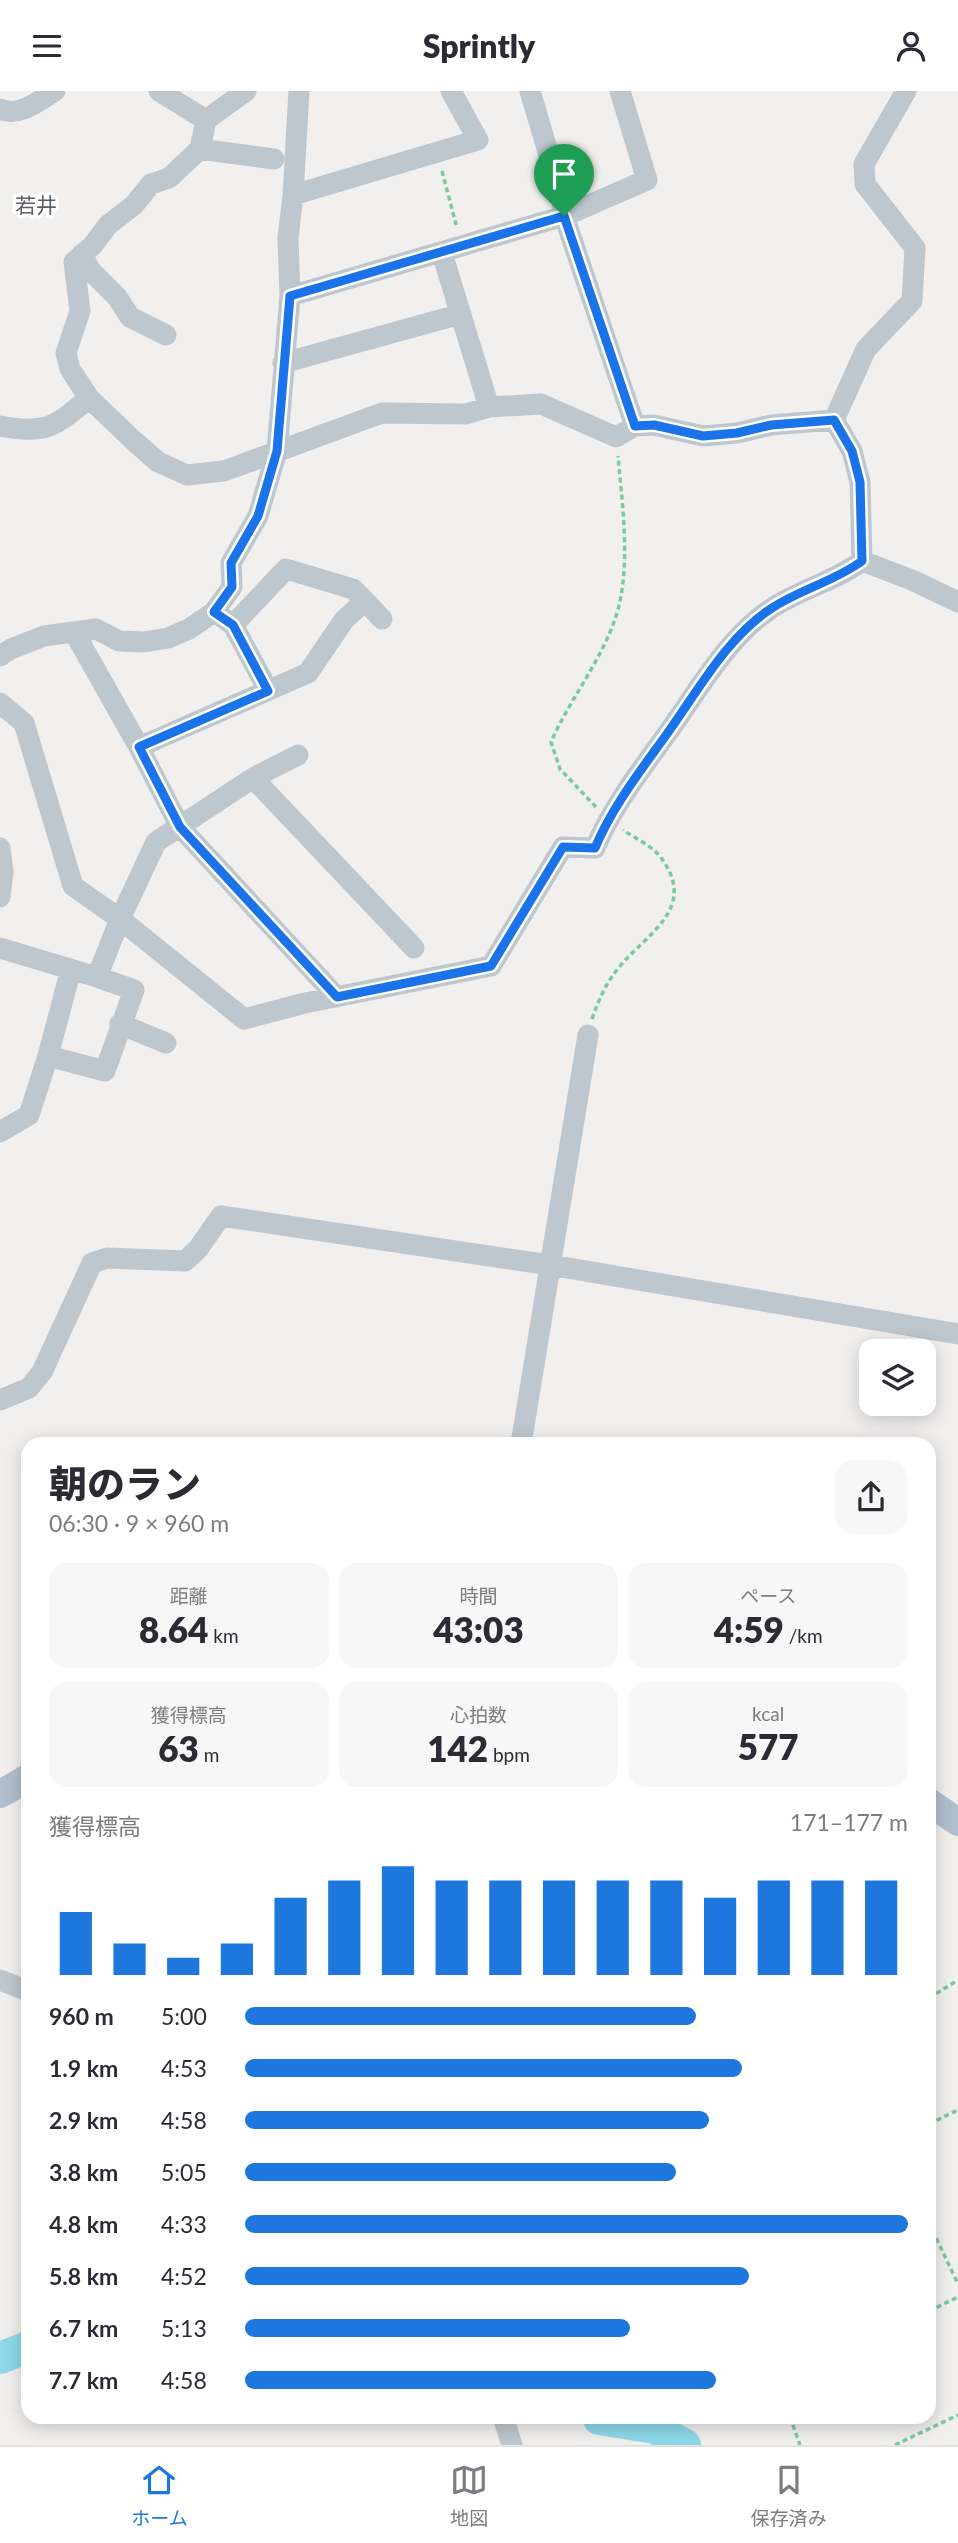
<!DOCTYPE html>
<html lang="ja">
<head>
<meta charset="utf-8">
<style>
	:root { --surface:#fff; --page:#f7f7f7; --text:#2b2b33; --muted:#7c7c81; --line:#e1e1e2; --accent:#1e77dd }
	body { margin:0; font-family:Lato,"Noto Sans JP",sans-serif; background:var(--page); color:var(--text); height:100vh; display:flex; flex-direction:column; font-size:26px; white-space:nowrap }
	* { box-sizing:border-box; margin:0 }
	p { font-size:23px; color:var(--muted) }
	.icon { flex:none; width:38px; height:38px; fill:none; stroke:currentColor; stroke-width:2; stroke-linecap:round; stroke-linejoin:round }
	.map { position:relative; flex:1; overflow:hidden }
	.panel { position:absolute; left:21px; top:1346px; width:915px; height:987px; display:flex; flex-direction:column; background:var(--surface); border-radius:21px; box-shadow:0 4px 18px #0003 }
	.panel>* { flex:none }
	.controls { position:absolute; left:859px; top:1248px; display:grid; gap:14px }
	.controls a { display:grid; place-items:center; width:77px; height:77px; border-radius:14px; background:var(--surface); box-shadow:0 4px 18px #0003; font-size:35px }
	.pin { position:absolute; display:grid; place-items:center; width:60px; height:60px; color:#fff; margin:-72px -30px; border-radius:50% 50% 50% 0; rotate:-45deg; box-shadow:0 0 7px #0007 }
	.pin .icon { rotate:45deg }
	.round { display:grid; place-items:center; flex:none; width:74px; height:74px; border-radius:21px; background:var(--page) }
	.headline { display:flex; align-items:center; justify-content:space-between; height:119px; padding:0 28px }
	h1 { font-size:38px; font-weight:800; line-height:52px }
	.stats { display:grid; grid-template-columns:repeat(3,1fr); gap:10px; height:119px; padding:7px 28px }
	.stats div { display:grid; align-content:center; border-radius:18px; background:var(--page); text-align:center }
	.stats b { font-size:35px; font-weight:800 }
	.stats small { font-size:19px; font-weight:400 }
	.stats p { font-size:19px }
	.chart { height:196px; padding:14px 28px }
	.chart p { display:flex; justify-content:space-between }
	.chart svg { width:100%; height:126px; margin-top:7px; stroke:var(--accent); stroke-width:6 }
	ul { padding:0 28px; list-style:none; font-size:23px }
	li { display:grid; grid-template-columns:112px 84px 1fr; align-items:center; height:52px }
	li i { height:18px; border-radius:9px; background:var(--accent) }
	header { display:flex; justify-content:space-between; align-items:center; height:91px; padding:0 28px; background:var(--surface); font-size:32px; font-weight:800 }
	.dock { display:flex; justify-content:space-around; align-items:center; height:98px; border-top:2px solid var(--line); background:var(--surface); font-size:19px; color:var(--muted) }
	.dock a { display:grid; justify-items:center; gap:4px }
	.dock .current { color:var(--accent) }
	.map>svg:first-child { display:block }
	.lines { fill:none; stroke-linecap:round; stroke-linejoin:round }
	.river { stroke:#8dd9ea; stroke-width:32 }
	.path { stroke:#78cba0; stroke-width:3.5; stroke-dasharray:5 3.5; stroke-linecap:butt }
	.minor { stroke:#bec7ce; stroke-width:21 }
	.major { stroke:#b0bfcd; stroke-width:28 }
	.route-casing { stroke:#fff; stroke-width:14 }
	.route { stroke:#1a73e8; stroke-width:9 }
	.labels { text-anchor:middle; stroke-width:7; stroke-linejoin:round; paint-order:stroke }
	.neighbourhood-label { font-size:21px; fill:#5c6064; stroke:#fff }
</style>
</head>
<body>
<header><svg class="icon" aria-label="menu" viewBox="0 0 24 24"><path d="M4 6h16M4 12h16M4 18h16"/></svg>Sprintly<svg class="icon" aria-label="person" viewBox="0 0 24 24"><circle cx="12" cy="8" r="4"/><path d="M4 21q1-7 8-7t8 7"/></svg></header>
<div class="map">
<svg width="958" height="2354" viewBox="0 0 958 2354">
	<rect width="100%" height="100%" fill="#f2efef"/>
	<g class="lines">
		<path class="river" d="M 0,2267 L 28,2256
			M 598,2326 L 599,2328 L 655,2337 L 685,2354"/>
		<path class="path" d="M 442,80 L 457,137
			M 596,716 L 560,678 L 551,651 C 572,603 612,557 621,505 C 629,460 622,410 618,365
			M 592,928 C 599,908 606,892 620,875 C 648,842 697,817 662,768 C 654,756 635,747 623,739
			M 929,1907 L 958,1889
			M 929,2033 L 958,2019
			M 929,2132 L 958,2193
			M 929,2220 L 958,2206
			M 790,2326 L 800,2354
			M 895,2354 L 958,2324"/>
		<path class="minor" d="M 159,0 L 206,29
			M 246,0 L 206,29 L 200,58 L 169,87 L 151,93 L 134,114 L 108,134 L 93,154 L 74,171 L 80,220 L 66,262 L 70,278 L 89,307 L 133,349 L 158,371 L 187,384 L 224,380 L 382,322 L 466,323 L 489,316 L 541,313 L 616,346 L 635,335 L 654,334 L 703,345 L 737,342 L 771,334 L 834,329
			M 530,0 L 561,105 L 564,125 L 635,335
			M 0,18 C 19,27 38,10 55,0
			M 200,58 L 274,68
			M 293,104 L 478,49 L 451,0
			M 442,162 L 489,316
			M 82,163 L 90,179 L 117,206 L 130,226 L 166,244
			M 290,205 L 564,125 L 647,89 L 620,0
			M 283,272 L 461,223
			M 834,329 L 866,258 L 912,210 L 915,157 L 865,93 L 864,73 L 906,0
			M 834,329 L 852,360 L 860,391 L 862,470
			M 0,335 C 47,343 53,337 89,307
			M 862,470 L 912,489 L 958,511
			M 365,510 L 382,528
			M 222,526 L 233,534 L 268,599
			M 74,541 L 139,656 L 180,736 L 337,906
			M 0,565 L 11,558 L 44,545 L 96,538 L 119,550 L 144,551 L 168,547 L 189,538 L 214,521 L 232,496 L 231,472 L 258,425 L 277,360 L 290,205 L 288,147 L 293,104 L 299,0
			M 0,612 L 24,632 L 73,795 L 120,828 L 244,928 L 305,912 L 491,875 L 563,756 L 595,757 C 613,714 642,678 669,640 C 699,598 728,546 772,517 C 801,498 835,490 862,470
			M 139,656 L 308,582 L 344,529 L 365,510 L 353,498 L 286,478 L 233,534
			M 253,687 L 414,857
			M 0,757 L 3,781 L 0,806
			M 0,857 L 97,886 L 120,828 L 156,751 L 253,687 L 298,664
			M 120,933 L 166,952
			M 48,965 L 105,980 L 134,899 L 97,886
			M 0,1041 L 29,1024 L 48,965 L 71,878
			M 0,1309 L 29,1297 L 42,1281 L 92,1172 L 107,1167 L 185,1170 L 198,1158 L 221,1125 L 550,1174 L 958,1243
			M 521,1353 L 588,944
			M 0,1889 L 28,1900
			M 503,2326 L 512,2354"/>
		<path class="major" d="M 0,1703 L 28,1687
			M 929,1711 L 958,1731"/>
	</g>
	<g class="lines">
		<g class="route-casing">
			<path id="route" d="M 564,125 L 635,335 L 654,334 L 703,345 L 737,342 L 771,334 L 834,329 L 852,360 L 860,391 L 862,470 C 835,490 801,498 772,517 C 728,545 699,598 669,640 C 642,678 613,714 595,757 L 563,756 L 491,875 L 337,906 L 180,736 L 139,656 L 268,600 L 233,534 L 214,521 L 232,496 L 231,472 L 258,425 L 277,360 L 290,205 Z"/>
		</g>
		<use href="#route" class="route"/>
	</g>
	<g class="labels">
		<g class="neighbourhood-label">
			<text x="36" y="122">若井</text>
		</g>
	</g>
</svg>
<div class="controls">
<a><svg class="icon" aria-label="layers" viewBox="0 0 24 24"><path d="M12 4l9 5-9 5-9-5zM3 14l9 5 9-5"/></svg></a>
</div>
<div class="pin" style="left:564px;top:125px;background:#1e9e55"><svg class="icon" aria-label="arrive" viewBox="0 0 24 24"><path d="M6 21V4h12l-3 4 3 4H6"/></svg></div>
<section class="panel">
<div class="headline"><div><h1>朝のラン</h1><p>06:30 · 9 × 960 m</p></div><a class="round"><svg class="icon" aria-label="share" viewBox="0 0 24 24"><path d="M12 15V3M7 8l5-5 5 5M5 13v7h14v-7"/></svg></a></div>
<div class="stats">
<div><p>距離</p><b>8.64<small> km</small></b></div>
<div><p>時間</p><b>43:03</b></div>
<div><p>ペース</p><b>4:59<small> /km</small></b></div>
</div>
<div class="stats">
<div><p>獲得標高</p><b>63<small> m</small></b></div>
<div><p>心拍数</p><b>142<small> bpm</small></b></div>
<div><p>kcal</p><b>577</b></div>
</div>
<div class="chart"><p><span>獲得標高</span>171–177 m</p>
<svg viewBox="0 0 160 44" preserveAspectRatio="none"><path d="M5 44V22M15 44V33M25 44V38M35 44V33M45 44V17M55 44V11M65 44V6M75 44V11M85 44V11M95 44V11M105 44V11M115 44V11M125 44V17M135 44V11M145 44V11M155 44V11"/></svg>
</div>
<ul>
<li><b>960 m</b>5:00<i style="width:68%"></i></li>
<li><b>1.9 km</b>4:53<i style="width:75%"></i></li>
<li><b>2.9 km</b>4:58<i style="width:70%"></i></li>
<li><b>3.8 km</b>5:05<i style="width:65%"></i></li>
<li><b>4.8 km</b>4:33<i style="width:100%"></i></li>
<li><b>5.8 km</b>4:52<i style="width:76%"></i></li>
<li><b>6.7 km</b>5:13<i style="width:58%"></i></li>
<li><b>7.7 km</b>4:58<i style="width:71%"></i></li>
</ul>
</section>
</div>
<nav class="dock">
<a class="current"><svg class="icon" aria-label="home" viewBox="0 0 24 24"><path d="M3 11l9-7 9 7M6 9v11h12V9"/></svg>ホーム</a>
<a><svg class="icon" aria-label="map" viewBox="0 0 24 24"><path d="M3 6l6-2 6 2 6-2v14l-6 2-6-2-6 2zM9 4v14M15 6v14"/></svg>地図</a>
<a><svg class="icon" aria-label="saved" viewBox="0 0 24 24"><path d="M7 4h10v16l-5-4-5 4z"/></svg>保存済み</a>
</nav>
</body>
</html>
